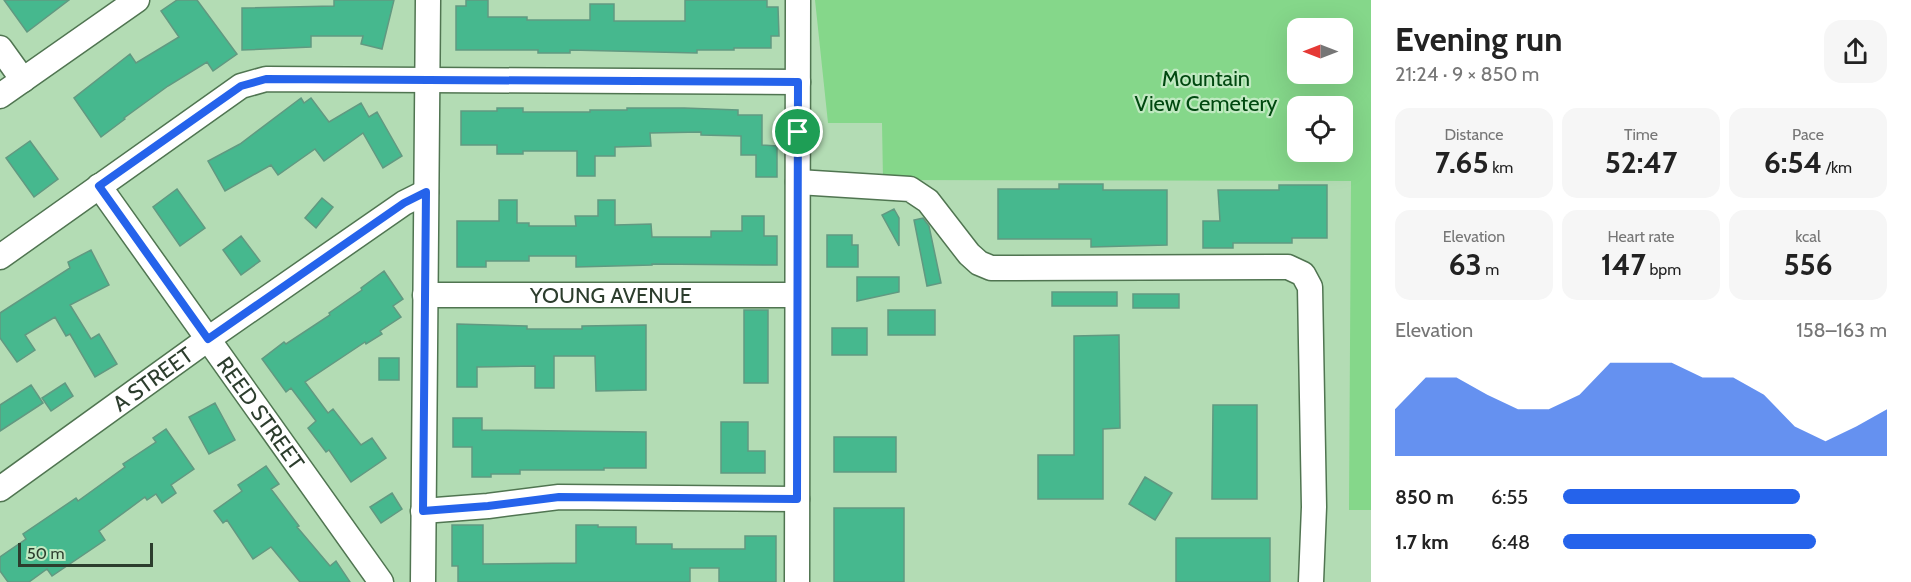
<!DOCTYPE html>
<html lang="en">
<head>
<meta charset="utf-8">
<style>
	:root { --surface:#fff; --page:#f6f6f6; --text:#222; --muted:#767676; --accent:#2563eb }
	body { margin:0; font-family:Cabin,sans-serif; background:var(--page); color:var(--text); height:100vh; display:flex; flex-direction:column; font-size:22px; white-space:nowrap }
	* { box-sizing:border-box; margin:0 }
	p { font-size:20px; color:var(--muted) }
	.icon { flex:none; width:33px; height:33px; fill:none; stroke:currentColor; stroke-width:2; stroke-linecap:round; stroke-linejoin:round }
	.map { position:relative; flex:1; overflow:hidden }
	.details { display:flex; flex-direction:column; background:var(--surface); width:540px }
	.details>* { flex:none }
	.needle { width:39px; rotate:270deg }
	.controls { position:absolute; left:1287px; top:18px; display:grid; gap:12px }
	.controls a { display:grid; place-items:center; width:66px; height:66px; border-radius:12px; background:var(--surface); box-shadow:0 6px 24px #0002; font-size:30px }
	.scale { position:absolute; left:18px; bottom:15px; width:135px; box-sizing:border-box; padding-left:6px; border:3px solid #2c3d2d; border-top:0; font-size:16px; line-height:21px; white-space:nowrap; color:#2c3d2d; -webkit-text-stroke:4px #c0e9c1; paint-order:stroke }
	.pin { position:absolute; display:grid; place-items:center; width:51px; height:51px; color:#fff; margin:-26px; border:3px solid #fff; border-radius:50%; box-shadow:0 2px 6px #0007 }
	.round { display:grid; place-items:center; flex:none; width:63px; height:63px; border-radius:18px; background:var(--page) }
	.summary { display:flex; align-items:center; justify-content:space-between; height:102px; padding:0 24px }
	h1 { font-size:33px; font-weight:700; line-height:45px }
	.metrics { display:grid; grid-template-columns:repeat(3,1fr); gap:9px; height:102px; padding:6px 24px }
	.metrics div { display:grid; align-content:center; border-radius:15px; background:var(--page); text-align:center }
	.metrics b { font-size:30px; font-weight:700 }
	.metrics small { font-size:16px; font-weight:400 }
	.metrics p { font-size:16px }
	.chart { height:168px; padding:12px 24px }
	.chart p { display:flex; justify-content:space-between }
	.chart svg { width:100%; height:108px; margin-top:6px; fill:var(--accent); opacity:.7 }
	ul { padding:0 24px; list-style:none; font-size:20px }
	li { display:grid; grid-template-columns:96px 72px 1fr; align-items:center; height:45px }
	li i { height:15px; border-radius:8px; background:var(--accent) }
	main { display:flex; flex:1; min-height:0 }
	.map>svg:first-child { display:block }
	.green { fill:#85d78a; fill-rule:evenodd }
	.building { fill:#46b88e; stroke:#619981; stroke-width:1.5 }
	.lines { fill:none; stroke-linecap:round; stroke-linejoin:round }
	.minor-casing { stroke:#507551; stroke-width:27 }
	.minor { stroke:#fff; stroke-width:24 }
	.route-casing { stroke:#fff; stroke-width:12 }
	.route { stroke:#2563eb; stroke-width:8 }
	.labels { text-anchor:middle; stroke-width:4.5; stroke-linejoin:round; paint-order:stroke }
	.park-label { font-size:22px; fill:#004810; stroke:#c0e9c1 }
	.street-label { font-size:22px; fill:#2c3d2d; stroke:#c0e9c1 }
</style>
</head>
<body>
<main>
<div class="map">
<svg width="1371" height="582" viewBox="0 0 1371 582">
	<rect width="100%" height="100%" fill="#b3dcb4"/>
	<path class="green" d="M 815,0 L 1371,0 L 1371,510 L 1349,510 L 1351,181 L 883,180 L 882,123 L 828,123 ZM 1298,28 L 1342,28 L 1342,74 L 1298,74 ZM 1298,106 L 1342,106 L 1342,152 L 1298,152 Z"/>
	<path class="building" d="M 4,0 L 69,0 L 27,32 Z
		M 177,0 L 197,0 L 237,54 L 213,71 L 207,62 L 168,86 L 124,118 L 125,119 L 101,137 L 74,98 L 130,54 L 136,63 L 179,37 L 161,11 Z
		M 334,0 L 394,0 L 382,49 L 361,44 L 363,36 L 311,36 L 311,47 L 242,50 L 242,8 L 334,6 Z
		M 466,0 L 488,0 L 488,17 L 527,17 L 527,20 L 590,20 L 590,4 L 614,4 L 614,21 L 685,21 L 685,0 L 767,0 L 767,7 L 778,7 L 779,36 L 771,36 L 771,48 L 734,48 L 734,50 L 697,50 L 697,53 L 570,50 L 570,53 L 538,53 L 538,50 L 456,50 L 456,6 L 466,6 Z
		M 301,98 L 304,103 L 311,98 L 329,122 L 361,103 L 369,117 L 377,112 L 402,156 L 383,168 L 363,133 L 324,161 L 315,149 L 278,175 L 271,165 L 225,191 L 208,161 L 240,144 Z
		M 497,108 L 523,108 L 523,112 L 590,112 L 590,110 L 627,110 L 627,108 L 684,108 L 738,110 L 738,115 L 762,115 L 762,145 L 777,146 L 777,177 L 756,177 L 756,155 L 741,155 L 741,136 L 701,135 L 701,132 L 650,133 L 651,146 L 615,147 L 615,156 L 595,156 L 595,176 L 577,176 L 577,151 L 523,151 L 523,154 L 497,154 L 497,145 L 461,145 L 461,111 L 497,111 Z
		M 30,141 L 58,179 L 34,197 L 6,158 Z
		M 1059,184 L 1103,184 L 1103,190 L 1167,190 L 1167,245 L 1091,247 L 1091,239 L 998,239 L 998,189 L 1059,189 Z
		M 1279,185 L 1327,185 L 1327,238 L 1292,238 L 1292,243 L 1233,243 L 1233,248 L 1203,248 L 1203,221 L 1220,221 L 1218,190 L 1279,190 Z
		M 177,189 L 205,228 L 180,246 L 153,207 Z
		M 322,198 L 333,207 L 316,228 L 305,218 Z
		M 499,200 L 517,200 L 517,223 L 529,223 L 529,226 L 576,226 L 575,216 L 598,216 L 598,200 L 615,200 L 615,225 L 651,224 L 652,237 L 711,237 L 711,231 L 742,231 L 742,216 L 764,216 L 764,236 L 777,236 L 777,265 L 652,264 L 652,265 L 576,267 L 576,256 L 529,256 L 529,261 L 486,261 L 486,267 L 457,267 L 457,221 L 499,221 Z
		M 894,209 L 899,218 L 899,246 L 882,215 Z
		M 923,218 L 929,226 L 941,283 L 927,286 L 914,220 Z
		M 827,235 L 852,235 L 852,245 L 858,245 L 858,267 L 827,267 Z
		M 241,236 L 260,261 L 241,275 L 223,250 Z
		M 91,250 L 109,285 L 70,305 L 91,339 L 99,334 L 117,364 L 95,377 L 70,334 L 66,336 L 55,317 L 25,335 L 35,350 L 17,362 L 0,338 L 0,313 L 70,268 L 68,262 Z
		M 384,271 L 403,299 L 393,306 L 401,317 L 380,331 L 382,334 L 366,344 L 365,342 L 305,382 L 328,413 L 333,409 L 361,445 L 372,438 L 386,458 L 351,482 L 329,450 L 326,452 L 308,428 L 316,421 L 291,388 L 286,392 L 262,359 L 284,342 L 286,344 L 330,315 L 329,313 L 362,290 L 361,288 Z
		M 857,277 L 899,277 L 899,292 L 857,301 Z
		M 1052,292 L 1117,292 L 1117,306 L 1052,306 Z
		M 1133,294 L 1179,294 L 1179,308 L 1133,308 Z
		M 744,310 L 768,310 L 768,383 L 744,383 Z
		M 888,310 L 935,310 L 935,335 L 888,335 Z
		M 457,324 L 527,326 L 527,329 L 582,329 L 582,326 L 646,325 L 646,390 L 596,391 L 595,356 L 554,356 L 554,388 L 535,388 L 535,366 L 477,367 L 477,387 L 457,387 Z
		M 832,328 L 867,328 L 867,355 L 832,355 Z
		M 1119,335 L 1120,428 L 1103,429 L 1103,499 L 1038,499 L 1038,455 L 1074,455 L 1074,336 Z
		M 379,358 L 399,358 L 399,380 L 379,380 Z
		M 65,383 L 73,396 L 51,411 L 42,398 Z
		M 31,385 L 43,403 L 0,431 L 0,405 Z
		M 215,403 L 235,440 L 209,454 L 189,417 Z
		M 1213,405 L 1257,405 L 1257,499 L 1212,499 Z
		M 453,418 L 482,418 L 482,430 L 646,432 L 646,468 L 604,468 L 604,470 L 520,470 L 520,474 L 491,474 L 491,477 L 472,477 L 472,447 L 453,447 Z
		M 721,422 L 748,422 L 748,451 L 765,451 L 765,473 L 721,473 Z
		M 166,429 L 194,469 L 171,485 L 176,493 L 162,503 L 156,494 L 147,500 L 145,497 L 99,531 L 105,540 L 52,576 L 47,569 L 29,582 L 8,582 L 0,571 L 0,557 L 26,539 L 23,534 L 76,498 L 78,501 L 125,467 L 123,464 L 156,442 L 153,438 Z
		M 834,437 L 896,437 L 896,472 L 834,472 Z
		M 266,466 L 279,484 L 271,489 L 299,526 L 297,527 L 330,566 L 336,561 L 350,582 L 300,582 L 271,547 L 253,559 L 227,520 L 223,523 L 214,511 L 242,491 L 238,485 Z
		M 1145,477 L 1172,493 L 1155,520 L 1129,504 Z
		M 392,493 L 402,509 L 381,523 L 370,507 Z
		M 834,508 L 904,508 L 904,582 L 834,582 Z
		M 452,525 L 483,525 L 483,564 L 576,563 L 576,525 L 598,525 L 598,527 L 636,527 L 636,544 L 672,544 L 672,549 L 745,549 L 745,536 L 776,536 L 776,582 L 719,582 L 719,568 L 690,568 L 690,582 L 458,582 L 458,566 L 452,566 Z
		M 1176,538 L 1270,538 L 1270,582 L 1176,582 Z"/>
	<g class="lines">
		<g class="minor-casing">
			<g id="minor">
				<path d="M 0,48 L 23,80"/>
				<path d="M 0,96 L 137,0"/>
				<path d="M 798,182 L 910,189 L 928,201 L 969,254 L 979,263 L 991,268 L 1288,267 L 1303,274 L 1310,287 L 1314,507 L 1311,582"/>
				<path id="s1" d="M 99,186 L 381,582"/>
				<path d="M 0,257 L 241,86 L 266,79 L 798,82"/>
				<path id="s2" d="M 425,295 L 797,295"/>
				<path id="s3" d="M 0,489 L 208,339 L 404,203 L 426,192"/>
				<path d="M 423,511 L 488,506 L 559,497 L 797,499"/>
				<path d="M 423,582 L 428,0"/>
				<path d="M 797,582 L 798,0"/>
			</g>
		</g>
		<use href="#minor" class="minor"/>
	</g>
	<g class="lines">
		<g class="route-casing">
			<path id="route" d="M 266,79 L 798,82 L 797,499 L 559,497 L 488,506 L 423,511 L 426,192 L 404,203 L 208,339 L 99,186 L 241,86 Z"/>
		</g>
		<use href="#route" class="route"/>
	</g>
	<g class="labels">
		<g class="park-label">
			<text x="1206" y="86">Mountain<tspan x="1206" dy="25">View Cemetery</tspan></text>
		</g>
		<g class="street-label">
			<text dy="8" stroke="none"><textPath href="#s2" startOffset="186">YOUNG AVENUE</textPath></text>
			<text dy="8" stroke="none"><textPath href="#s3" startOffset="188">A STREET</textPath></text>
			<text dy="8" stroke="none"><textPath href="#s1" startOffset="279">REED STREET</textPath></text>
		</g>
	</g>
</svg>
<div class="controls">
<a><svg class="needle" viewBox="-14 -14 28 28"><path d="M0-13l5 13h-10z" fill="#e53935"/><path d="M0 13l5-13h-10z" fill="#767676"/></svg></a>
<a><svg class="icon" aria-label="locate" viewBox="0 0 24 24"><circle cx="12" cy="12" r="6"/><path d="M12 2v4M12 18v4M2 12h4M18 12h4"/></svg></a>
</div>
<div class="scale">50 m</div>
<div class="pin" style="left:798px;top:132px;background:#1e9e55"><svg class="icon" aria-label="arrive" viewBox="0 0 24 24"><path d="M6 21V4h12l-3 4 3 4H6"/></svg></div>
</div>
<section class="details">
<div class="summary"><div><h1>Evening run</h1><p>21:24 · 9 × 850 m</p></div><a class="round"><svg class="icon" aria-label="share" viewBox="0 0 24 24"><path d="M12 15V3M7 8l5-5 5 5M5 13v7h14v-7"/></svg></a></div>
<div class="metrics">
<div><p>Distance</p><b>7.65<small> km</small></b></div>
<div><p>Time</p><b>52:47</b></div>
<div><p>Pace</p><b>6:54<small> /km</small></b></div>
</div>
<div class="metrics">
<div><p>Elevation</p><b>63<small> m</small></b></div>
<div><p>Heart rate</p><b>147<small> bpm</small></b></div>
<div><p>kcal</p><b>556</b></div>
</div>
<div class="chart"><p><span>Elevation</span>158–163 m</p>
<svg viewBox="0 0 160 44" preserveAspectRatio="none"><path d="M0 44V25L10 12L20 12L30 19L40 25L50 25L60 19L70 6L80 6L90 6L100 12L110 12L120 19L130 32L140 38L150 32L160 25V44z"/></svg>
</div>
<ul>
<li><b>850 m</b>6:55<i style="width:73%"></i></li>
<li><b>1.7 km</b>6:48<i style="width:78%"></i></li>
</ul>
</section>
</main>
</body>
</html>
